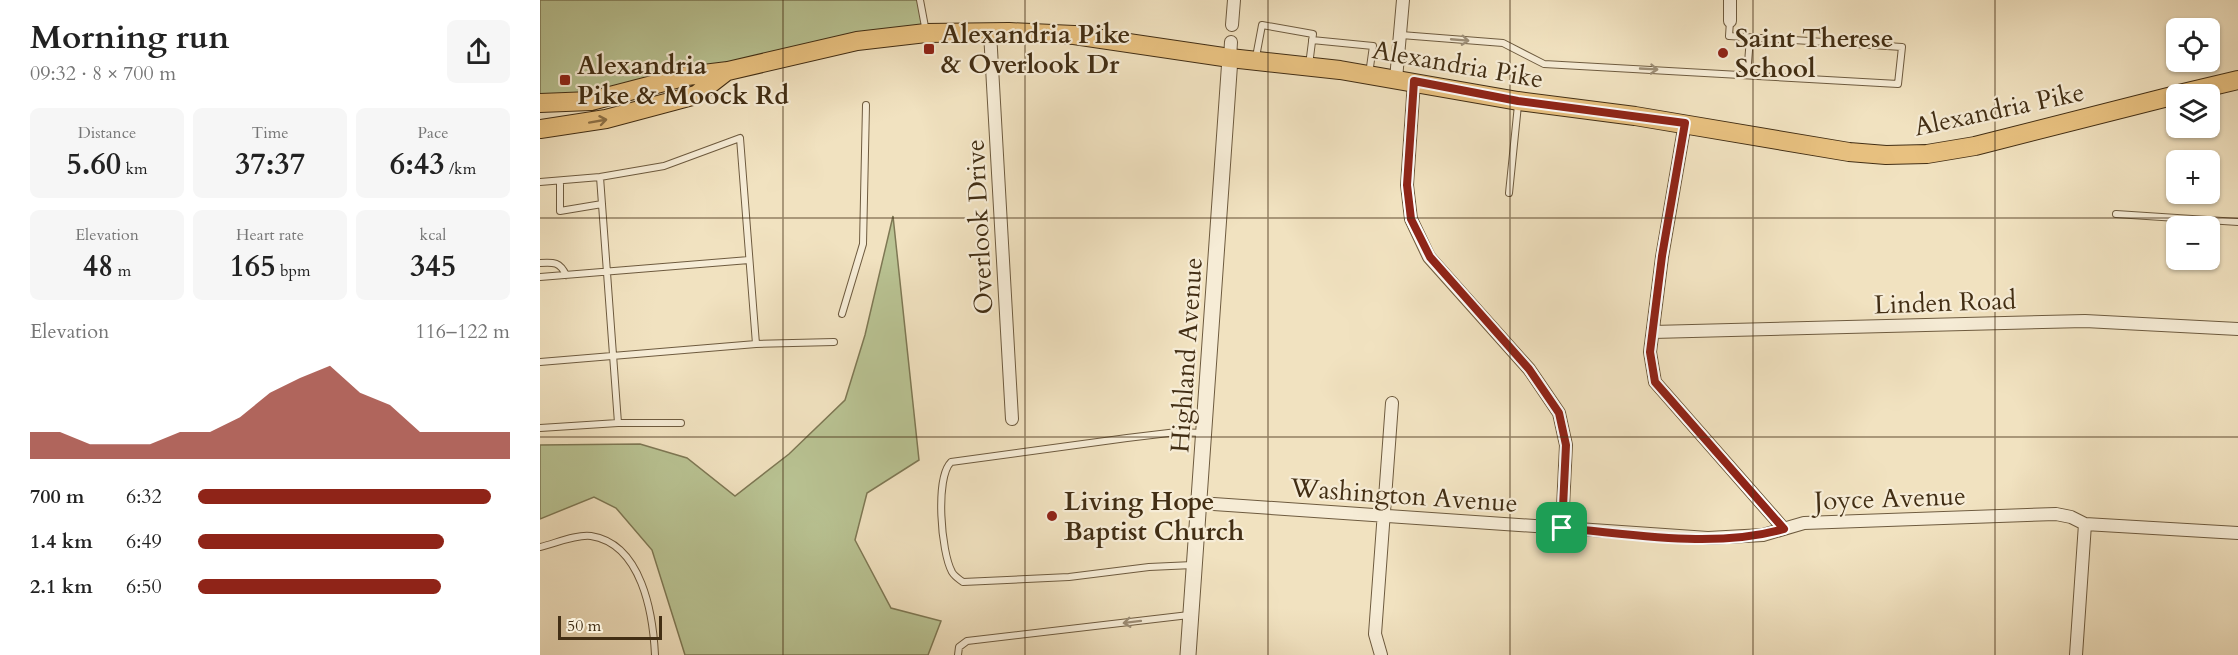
<!DOCTYPE html>
<html lang="en">
<head>
<meta charset="utf-8">
<style>
	:root { --surface:#fff; --page:#f6f6f6; --text:#222; --muted:#767676; --accent:#8f2418 }
	body { margin:0; font-family:Cardo,serif; background:var(--page); color:var(--text); height:100vh; display:flex; flex-direction:column; font-size:22px; white-space:nowrap }
	* { box-sizing:border-box; margin:0 }
	p { font-size:20px; color:var(--muted) }
	.icon { flex:none; width:33px; height:33px; fill:none; stroke:currentColor; stroke-width:2; stroke-linecap:round; stroke-linejoin:round }
	.map { position:relative; flex:1; overflow:hidden }
	.sheet { display:flex; flex-direction:column; background:var(--surface); width:540px }
	.sheet>* { flex:none }
	.tools { position:absolute; left:1626px; top:18px; display:grid; gap:12px }
	.tools a { display:grid; place-items:center; width:54px; height:54px; border-radius:9px; background:var(--surface); box-shadow:0 2px 4px #0004; font-size:30px }
	.scale { position:absolute; left:18px; bottom:15px; width:104px; box-sizing:border-box; padding-left:6px; border:3px solid #422e14; border-top:0; font-size:16px; line-height:21px; white-space:nowrap; color:#422e14; -webkit-text-stroke:4px #f6ecd6; paint-order:stroke }
	.pin { position:absolute; display:grid; place-items:center; width:51px; height:51px; color:#fff; margin:-26px; border-radius:12px; box-shadow:0 3px 9px #0006 }
	.round { display:grid; place-items:center; flex:none; width:63px; height:63px; border-radius:9px; background:var(--page) }
	.head { display:flex; align-items:center; justify-content:space-between; height:102px; padding:0 30px }
	h1 { font-size:33px; font-weight:800; line-height:45px }
	.figures { display:grid; grid-template-columns:repeat(3,1fr); gap:9px; height:102px; padding:6px 30px }
	.figures div { display:grid; align-content:center; border-radius:9px; background:var(--page); text-align:center }
	.figures b { font-size:30px; font-weight:800 }
	.figures small { font-size:16px; font-weight:400 }
	.figures p { font-size:16px }
	.chart { height:168px; padding:12px 30px }
	.chart p { display:flex; justify-content:space-between }
	.chart svg { width:100%; height:108px; margin-top:6px; fill:var(--accent); opacity:.7 }
	ul { padding:0 30px; list-style:none; font-size:20px }
	li { display:grid; grid-template-columns:96px 72px 1fr; align-items:center; height:45px }
	li i { height:15px; border-radius:8px; background:var(--accent) }
	main { display:flex; flex:1; min-height:0 }
	.map>svg:first-child { display:block }
	.green { fill:#b9c393; stroke:#7e7854; stroke-width:1.5 }
	.lines { fill:none; stroke-linecap:round; stroke-linejoin:round }
	.service-casing { stroke:#6e5b3f; stroke-width:8 }
	.minor-casing { stroke:#6e5b3f; stroke-width:14 }
	.tertiary-casing { stroke:#6e5b3f; stroke-width:17 }
	.primary-casing { stroke:#422e14; stroke-width:20 }
	.service { stroke:#f6ecd6; stroke-width:6 }
	.minor { stroke:#f6ecd6; stroke-width:12 }
	.tertiary { stroke:#f6ecd6; stroke-width:15 }
	.primary { stroke:#e8c180; stroke-width:18 }
	.oneway { stroke:#9c8d75 }
	.oneway2 { stroke:#8d7045 }
	.route-casing { stroke:#fff; stroke-width:12 }
	.route { stroke:#8f2418; stroke-width:8 }
	.grid { fill:none; stroke:#422e14; stroke-width:1.5; stroke-opacity:0.55 }
	.poi-dot { fill:#8f2418; stroke:#f6ecd6; stroke-width:2 }
	.labels { text-anchor:middle; stroke-width:4.5; stroke-linejoin:round; paint-order:stroke }
	.poi-label { font-size:26px; font-weight:bold; fill:#422e14; stroke:#f6ecd6; text-anchor:start }
	.street-label { font-size:26px; fill:#422e14; stroke:#f6ecd6 }
</style>
</head>
<body>
<main>
<section class="sheet">
<div class="head"><div><h1>Morning run</h1><p>09:32 · 8 × 700 m</p></div><a class="round"><svg class="icon" aria-label="share" viewBox="0 0 24 24"><path d="M12 15V3M7 8l5-5 5 5M5 13v7h14v-7"/></svg></a></div>
<div class="figures">
<div><p>Distance</p><b>5.60<small> km</small></b></div>
<div><p>Time</p><b>37:37</b></div>
<div><p>Pace</p><b>6:43<small> /km</small></b></div>
</div>
<div class="figures">
<div><p>Elevation</p><b>48<small> m</small></b></div>
<div><p>Heart rate</p><b>165<small> bpm</small></b></div>
<div><p>kcal</p><b>345</b></div>
</div>
<div class="chart"><p><span>Elevation</span>116–122 m</p>
<svg viewBox="0 0 160 44" preserveAspectRatio="none"><path d="M0 44V33L10 33L20 38L30 38L40 38L50 33L60 33L70 27L80 17L90 11L100 6L110 17L120 22L130 33L140 33L150 33L160 33V44z"/></svg>
</div>
<ul>
<li><b>700 m</b>6:32<i style="width:94%"></i></li>
<li><b>1.4 km</b>6:49<i style="width:79%"></i></li>
<li><b>2.1 km</b>6:50<i style="width:78%"></i></li>
</ul>
</section>
<div class="map">
<svg width="1698" height="655" viewBox="0 0 1698 655">
	<rect width="100%" height="100%" fill="#f1e2c0"/>
	<filter id="stains"><feTurbulence type="fractalNoise" baseFrequency=".00333" numOctaves="4"/><feColorMatrix values="0 0 0 0 .2 0 0 0 0 .09 0 0 0 0 .02 0 0 0 .5 -.17"/></filter>
	<radialGradient id="worn" r=".72"><stop offset=".6" stop-color="#630" stop-opacity="0"/><stop offset="1" stop-color="#630" stop-opacity=".3"/></radialGradient>
	<path class="green" d="M 0,0 L 380,0 L 386,33 L 51,101 L 0,95 Z
		M 353,216 L 379,460 L 327,493 L 315,540 L 351,608 L 401,621 L 388,655 L 145,655 L 112,550 L 76,508 L 54,497 L 0,519 L 0,445 L 100,444 L 147,458 L 195,496 L 249,454 L 305,400 L 325,335 Z"/>
	<g class="lines">
		<g class="service-casing">
			<path id="service" d="M 380,0 L 386,32
				M 861,35 L 963,43 L 1004,64 L 1358,84 L 1362,47 L 1189,36 L 1190,21
				M 772,40 L 833,46 L 829,74
				M 716,57 L 722,25 L 773,34 L 769,65
				M 1207,75 L 1210,38
				M 20,181 L 20,211 L 62,204
				M 0,182 L 60,177 L 124,166 L 200,138 L 216,344 L 0,362
				M 969,193 L 978,105
				M 1576,214 L 1698,222
				M 0,263 C 14,262 20,262 26,275
				M 0,277 L 209,260
				M 302,314 L 323,244 L 326,105
				M 216,344 L 294,342
				M 78,423 L 141,423
				M 0,428 L 78,423 L 60,177
				M 0,547 C 14,544 36,534 51,536 C 102,544 113,614 115,655
				M 653,565 L 609,567 L 529,577 L 423,582 C 419,579 415,577 412,572 C 401,552 395,478 411,462 L 587,438 L 637,432 L 664,433
				M 418,655 L 419,647 L 427,641 L 649,615"/>
		</g>
		<g class="minor-casing">
			<path id="minor" d="M 1190,21 L 1190,0
				M 692,25 L 694,0
				M 450,32 L 472,419
				M 690,58 L 691,42
				M 856,79 L 863,0
				M 874,81 L 867,185 L 871,219 L 889,257 L 989,369 L 1019,413 L 1026,445 L 1022,528
				M 1145,123 L 1122,257 L 1110,352 L 1115,382 L 1244,529
				M 1113,332 L 1545,321 L 1698,329
				M 659,503 L 1168,538 L 1223,535 L 1264,523 L 1516,514 L 1531,517 L 1545,524 L 1698,533
				M 841,655 L 835,634 L 852,403
				M 1536,655 L 1545,524"/>
		</g>
		<g class="tertiary-casing">
			<path id="tertiary" d="M 648,655 L 690,58"/>
		</g>
		<g class="primary-casing">
			<path id="primary" d="M 1639,94 L 1698,80
				M 0,103 L 51,101 L 147,76 L 188,71 L 317,41 L 386,33 L 469,32 L 534,35 L 690,58 L 800,70 L 978,101 L 1095,116 L 1309,152 L 1346,155 L 1387,154 L 1435,146 L 1636,95
				M 0,129 L 66,119 L 156,95 L 187,71"/>
		</g>
		<use href="#service" class="service"/>
		<use href="#minor" class="minor"/>
		<use href="#tertiary" class="tertiary"/>
		<use href="#primary" class="primary"/>
	</g>
	<defs><path id="oneway-shaft" d="M-6 0H5M1.5-3L5.5 0L1.5 3" fill="none" stroke-width="1.6" stroke-linecap="round" stroke-linejoin="round" transform="scale(1.5)"/></defs>
	<g class="oneway">
		<use href="#oneway-shaft" transform="translate(920 40) rotate(5)"/>
		<use href="#oneway-shaft" transform="translate(1109 69) rotate(3)"/>
		<use href="#oneway-shaft" transform="translate(592 622) rotate(173)"/>
	</g>
	<use class="oneway2" href="#oneway-shaft" transform="translate(58 121) rotate(-10)"/>
	<g class="lines">
		<g class="route-casing">
			<path id="route" d="M 874,81 L 978,101 L 1145,123 L 1122,256 L 1110,352 L 1115,382 L 1244,529 C 1173,549 1094,534 1022,528 L 1026,445 L 1019,413 L 989,369 L 890,257 L 871,219 L 867,185 Z"/>
		</g>
		<use href="#route" class="route"/>
	</g>
	<path class="grid" d="M 243,0 L 243,655M 485,0 L 485,655M 728,0 L 728,655M 970,0 L 970,655M 1213,0 L 1213,655M 1455,0 L 1455,655M 0,218 L 1698,218M 0,437 L 1698,437"/>
	<g class="poi-dot">
		<rect x="383" y="43" width="12" height="12" rx="3"/>
		<circle cx="1183" cy="53" r="6"/>
		<rect x="19" y="74" width="12" height="12" rx="3"/>
		<circle cx="512" cy="516" r="6"/>
	</g>
	<g class="labels">
		<g class="poi-label">
			<text x="401" y="43">Alexandria Pike<tspan x="401" dy="30">&amp; Overlook Dr</tspan></text>
			<text x="1195" y="47">Saint Therese<tspan x="1195" dy="30">School</tspan></text>
			<text x="37" y="74">Alexandria<tspan x="37" dy="30">Pike &amp; Moock Rd</tspan></text>
			<text x="524" y="510">Living Hope<tspan x="524" dy="30">Baptist Church</tspan></text>
		</g>
		<g class="street-label">
			<text transform="translate(918 64) rotate(10)" y="9">Alexandria Pike</text>
			<text transform="translate(1459 109) rotate(-12)" y="9">Alexandria Pike</text>
			<text transform="translate(439 227) rotate(-93)" y="9">Overlook Drive</text>
			<text transform="translate(1405 302) rotate(-2)" y="9">Linden Road</text>
			<text transform="translate(646 355) rotate(-86)" y="9">Highland Avenue</text>
			<text transform="translate(864 495) rotate(4)" y="9">Washington Avenue</text>
			<text transform="translate(1350 498) rotate(-2)" y="9">Joyce Avenue</text>
		</g>
	</g>
	<rect width="100%" height="100%" filter="url(#stains)"/>
	<rect width="100%" height="100%" fill="url(#worn)"/>
</svg>
<div class="tools">
<a><svg class="icon" aria-label="locate" viewBox="0 0 24 24"><circle cx="12" cy="12" r="6"/><path d="M12 2v4M12 18v4M2 12h4M18 12h4"/></svg></a>
<a><svg class="icon" aria-label="layers" viewBox="0 0 24 24"><path d="M12 4l9 5-9 5-9-5zM3 14l9 5 9-5"/></svg></a>
<a>+</a>
<a>−</a>
</div>
<div class="scale">50 m</div>
<div class="pin" style="left:1022px;top:528px;background:#1e9e55"><svg class="icon" aria-label="arrive" viewBox="0 0 24 24"><path d="M6 21V4h12l-3 4 3 4H6"/></svg></div>
</div>
</main>
</body>
</html>
